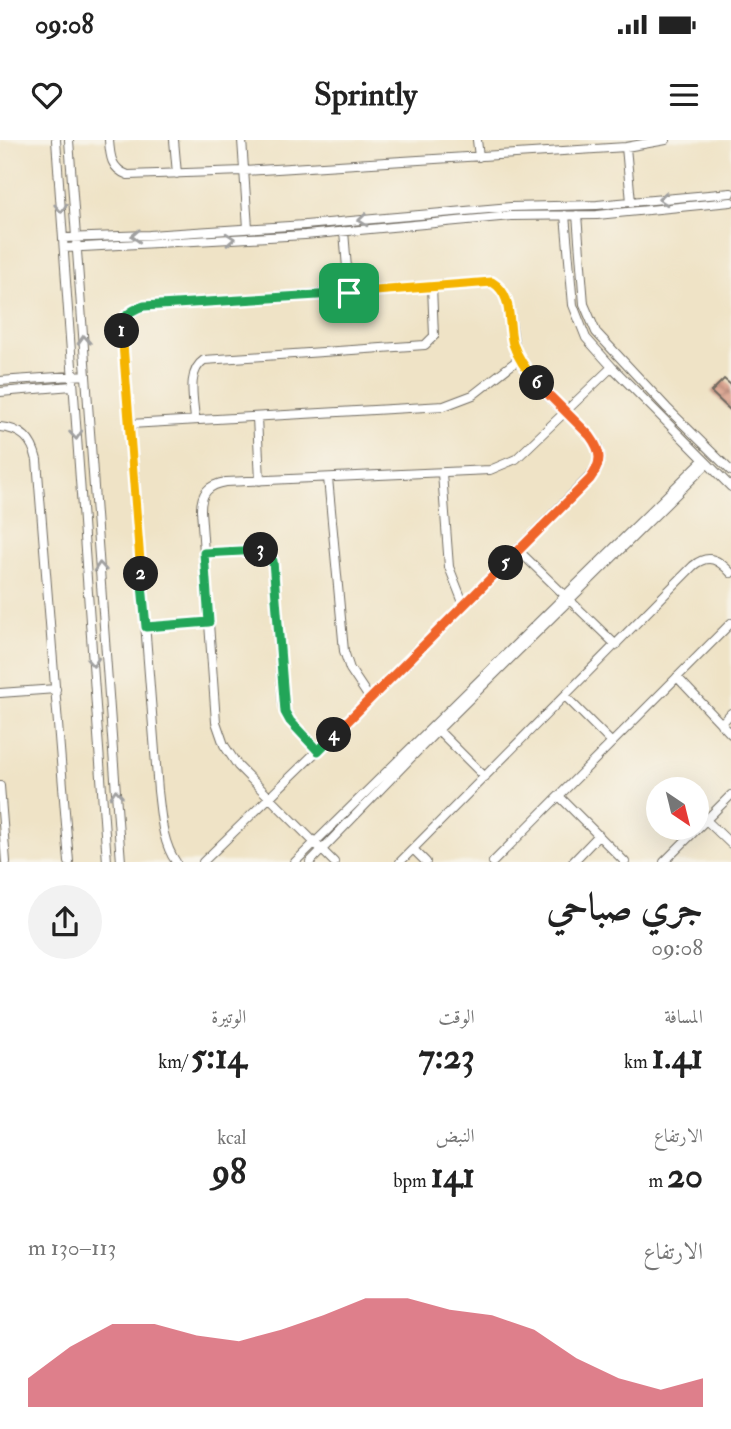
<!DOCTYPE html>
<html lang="ar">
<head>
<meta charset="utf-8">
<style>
	:root { --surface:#fff; --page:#f2f2f2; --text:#222; --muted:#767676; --accent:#d1495b }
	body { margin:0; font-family:"IM FELL Double Pica",Amiri,serif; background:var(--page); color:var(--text); direction:rtl; height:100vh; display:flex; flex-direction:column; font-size:26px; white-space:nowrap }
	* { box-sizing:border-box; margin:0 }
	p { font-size:23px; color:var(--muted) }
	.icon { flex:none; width:38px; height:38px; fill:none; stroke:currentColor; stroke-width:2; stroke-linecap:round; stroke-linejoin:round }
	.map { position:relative; height:722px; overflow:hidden; direction:ltr }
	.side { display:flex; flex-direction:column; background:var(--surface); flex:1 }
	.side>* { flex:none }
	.needle { width:46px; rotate:145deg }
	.fabs { position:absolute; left:646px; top:637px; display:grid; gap:14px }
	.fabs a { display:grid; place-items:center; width:63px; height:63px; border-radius:50%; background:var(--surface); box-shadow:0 7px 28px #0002; font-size:35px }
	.pin { position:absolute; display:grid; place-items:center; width:60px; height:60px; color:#fff; margin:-30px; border-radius:14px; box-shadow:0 4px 10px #0006 }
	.km { position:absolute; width:35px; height:35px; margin:-18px; border-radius:50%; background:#222; color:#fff; font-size:19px; line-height:35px; text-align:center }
	.round { display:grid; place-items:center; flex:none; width:74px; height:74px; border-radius:37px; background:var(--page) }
	.head { display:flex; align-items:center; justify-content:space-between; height:119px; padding:0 28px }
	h1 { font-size:38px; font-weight:700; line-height:52px }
	.stats { display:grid; grid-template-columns:repeat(3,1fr); gap:10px; height:119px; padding:7px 28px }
	.stats div { display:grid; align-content:center }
	.stats b { font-size:35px; font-weight:700 }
	.stats small { font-size:19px; font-weight:400 }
	.stats p { font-size:19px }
	.chart { height:196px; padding:14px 28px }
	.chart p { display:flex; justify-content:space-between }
	.chart svg { width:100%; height:126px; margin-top:7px; fill:var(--accent); opacity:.7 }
	.status { display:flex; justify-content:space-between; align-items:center; height:49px; padding:0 35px; background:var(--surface); direction:ltr }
	.status svg { height:19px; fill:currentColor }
	header { display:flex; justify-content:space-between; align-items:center; height:91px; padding:0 28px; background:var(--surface); font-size:32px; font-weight:700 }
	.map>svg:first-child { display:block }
	.building { fill:url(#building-cross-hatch) }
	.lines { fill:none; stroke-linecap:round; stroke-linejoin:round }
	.minor-casing { stroke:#706b61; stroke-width:10 }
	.minor { stroke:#fff; stroke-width:8 }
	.oneway { stroke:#a0a0a0 }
	.split-1-casing { stroke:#fff; stroke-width:14 }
	.split-2-casing { stroke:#fff; stroke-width:14 }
	.split-3-casing { stroke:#fff; stroke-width:14 }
	.split-4-casing { stroke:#fff; stroke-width:14 }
	.split-5-casing { stroke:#fff; stroke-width:14 }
	.split-6-casing { stroke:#fff; stroke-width:14 }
	.split-7-casing { stroke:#fff; stroke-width:14 }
	.split-1 { stroke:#22a559; stroke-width:9 }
	.split-2 { stroke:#f5b400; stroke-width:9 }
	.split-3 { stroke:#22a559; stroke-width:9 }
	.split-4 { stroke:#22a559; stroke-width:9 }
	.split-5 { stroke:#f0652b; stroke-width:9 }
	.split-6 { stroke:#f0652b; stroke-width:9 }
	.split-7 { stroke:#f5b400; stroke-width:9 }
</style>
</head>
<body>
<div class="status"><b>09:08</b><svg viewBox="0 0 49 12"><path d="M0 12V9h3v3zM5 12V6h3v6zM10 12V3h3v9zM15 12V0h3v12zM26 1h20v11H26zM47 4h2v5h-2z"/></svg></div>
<header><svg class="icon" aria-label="menu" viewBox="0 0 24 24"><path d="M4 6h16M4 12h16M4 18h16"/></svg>Sprintly<svg class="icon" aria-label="heart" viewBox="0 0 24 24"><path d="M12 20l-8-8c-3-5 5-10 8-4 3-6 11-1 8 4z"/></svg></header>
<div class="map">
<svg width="731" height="722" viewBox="0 0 731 722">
	<defs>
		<pattern id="building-cross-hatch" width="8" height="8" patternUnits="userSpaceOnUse" patternTransform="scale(1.75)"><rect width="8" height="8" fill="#dca693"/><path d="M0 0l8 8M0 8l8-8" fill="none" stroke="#b38778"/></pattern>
	</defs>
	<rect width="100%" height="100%" fill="#f7f3e8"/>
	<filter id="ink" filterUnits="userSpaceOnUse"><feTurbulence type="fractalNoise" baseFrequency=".0143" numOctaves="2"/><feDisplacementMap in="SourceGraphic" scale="14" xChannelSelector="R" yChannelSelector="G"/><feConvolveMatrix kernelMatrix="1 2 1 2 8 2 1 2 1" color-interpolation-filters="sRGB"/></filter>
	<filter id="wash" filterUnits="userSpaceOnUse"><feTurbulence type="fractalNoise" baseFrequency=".00686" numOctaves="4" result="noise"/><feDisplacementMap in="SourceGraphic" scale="28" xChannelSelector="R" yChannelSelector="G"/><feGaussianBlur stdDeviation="1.57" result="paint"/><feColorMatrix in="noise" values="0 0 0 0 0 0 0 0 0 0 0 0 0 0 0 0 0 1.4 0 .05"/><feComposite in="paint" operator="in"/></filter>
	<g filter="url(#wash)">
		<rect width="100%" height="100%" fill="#efe3c6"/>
		<g id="blocks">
			<path class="building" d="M 724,239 L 731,245 L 731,271 L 711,252 Z"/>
		</g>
	</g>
	<g filter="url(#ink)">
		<use href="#blocks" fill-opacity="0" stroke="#706b61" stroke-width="2"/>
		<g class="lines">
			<g class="minor-casing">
				<path id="minor" d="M 56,0 L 107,722
					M 69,0 L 121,722
					M 109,0 C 110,16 111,29 128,35 L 244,31 L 626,7 L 666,0
					M 174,0 L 177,34
					M 242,0 L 248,88
					M 477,0 L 479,17
					M 626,7 L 631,62
					M 565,75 L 573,165 L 586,198 L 612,227 L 731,347
					M 577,75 L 584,164 L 596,192 L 667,268 L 731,331
					M 344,91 L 349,153
					M 63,98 L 149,95 L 305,85 L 511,67 L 597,65 L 731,53
					M 64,108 L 305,95 L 511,76 L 597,75 L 731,62
					M 0,241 L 86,235
					M 0,252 L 72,246
					M 257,277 L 260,341
					M 195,280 C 194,261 186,232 204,220 L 425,205 L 434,196 L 432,146
					M 130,284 L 444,266 L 473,255 L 519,219
					M 0,287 C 22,289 32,299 37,320 L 69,722
					M 442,333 L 449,427 L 464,465
					M 328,338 L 344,511 L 350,529 L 370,559
					M 518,410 L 616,505
					M 204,413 L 255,409 L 263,410 L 273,421 L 283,565 L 290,581 L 318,611
					M 146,487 L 209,482
					M 677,537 L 731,594
					M 0,553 L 56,549
					M 565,556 L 612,603
					M 721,584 L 731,573
					M 438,590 L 485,637
					M 0,646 L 6,722
					M 559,656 L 625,722
					M 706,680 L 731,704
					M 413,709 L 426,722
					M 176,722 C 162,702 161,675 158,651 L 122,185 C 127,174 132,170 144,166 L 492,142 C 516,156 508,192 518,216 C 534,252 574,275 598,306 L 600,317 L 597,329 L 389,541 L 203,722
					M 295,722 L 703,320
					M 310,722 L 437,591 L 707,324
					M 334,722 L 238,626 L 224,605 L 216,582 L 201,370 C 201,353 208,345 226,342 L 490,330 L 516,319 L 612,227
					M 400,722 L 693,426 C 709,413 719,420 731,433
					M 493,722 L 731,483
					M 573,722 L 599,695
					M 664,722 L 731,655"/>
			</g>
			<use href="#minor" class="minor"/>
		</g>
		<defs><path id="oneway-chevron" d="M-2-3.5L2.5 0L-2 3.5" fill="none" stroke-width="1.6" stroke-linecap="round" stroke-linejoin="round" transform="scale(1.75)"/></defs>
		<g class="oneway">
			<use href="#oneway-chevron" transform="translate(663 59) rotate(175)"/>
			<use href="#oneway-chevron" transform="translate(61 68) rotate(86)"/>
			<use href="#oneway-chevron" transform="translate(363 80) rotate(175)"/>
			<use href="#oneway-chevron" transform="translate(136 96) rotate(178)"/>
			<use href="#oneway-chevron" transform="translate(230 99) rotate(-4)"/>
			<use href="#oneway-chevron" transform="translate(84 200) rotate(-93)"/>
			<use href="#oneway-chevron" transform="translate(76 295) rotate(85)"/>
			<use href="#oneway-chevron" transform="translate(100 427) rotate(-94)"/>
			<use href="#oneway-chevron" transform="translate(93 522) rotate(86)"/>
			<use href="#oneway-chevron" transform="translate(116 654) rotate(-95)"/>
		</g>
	</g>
	<g class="lines" filter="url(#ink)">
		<g class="split-1-casing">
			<path id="split-1" d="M 122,191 C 121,176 131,170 144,166 L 349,153"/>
		</g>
		<g class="split-2-casing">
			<path id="split-2" d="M 122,191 L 141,434"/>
		</g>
		<g class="split-3-casing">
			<path id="split-3" d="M 141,434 L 146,487 L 209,482 L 204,413 L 261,410"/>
		</g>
		<g class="split-4-casing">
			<path id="split-4" d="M 261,410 L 269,414 L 273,421 L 285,572 L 290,581 L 318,611 L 334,595"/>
		</g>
		<g class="split-5-casing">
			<path id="split-5" d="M 334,595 L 506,423"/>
		</g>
		<g class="split-6-casing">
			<path id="split-6" d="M 506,423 L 590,339 C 602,323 602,312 590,296 L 537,243"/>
		</g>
		<g class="split-7-casing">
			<path id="split-7" d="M 349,153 L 492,142 C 514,155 507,181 513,204 C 518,219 527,231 537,243"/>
		</g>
		<use href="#split-1" class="split-1"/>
		<use href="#split-2" class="split-2"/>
		<use href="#split-3" class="split-3"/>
		<use href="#split-4" class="split-4"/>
		<use href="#split-5" class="split-5"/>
		<use href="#split-6" class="split-6"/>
		<use href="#split-7" class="split-7"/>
	</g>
</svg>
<div class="fabs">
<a><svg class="needle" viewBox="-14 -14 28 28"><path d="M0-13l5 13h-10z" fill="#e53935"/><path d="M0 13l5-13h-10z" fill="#767676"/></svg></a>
</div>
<div class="pin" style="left:349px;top:153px;background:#1e9e55"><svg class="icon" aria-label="arrive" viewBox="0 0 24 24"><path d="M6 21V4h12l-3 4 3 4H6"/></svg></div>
<b class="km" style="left:122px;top:191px">1</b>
<b class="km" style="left:141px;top:434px">2</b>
<b class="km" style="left:261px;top:410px">3</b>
<b class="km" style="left:334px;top:595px">4</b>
<b class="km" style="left:506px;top:423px">5</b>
<b class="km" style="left:537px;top:243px">6</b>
</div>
<section class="side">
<div class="head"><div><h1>جري صباحي</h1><p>09:08</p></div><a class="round"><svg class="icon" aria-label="share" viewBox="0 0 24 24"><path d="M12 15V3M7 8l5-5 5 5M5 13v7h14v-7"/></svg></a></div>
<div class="stats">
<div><p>المسافة</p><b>1.41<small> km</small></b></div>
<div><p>الوقت</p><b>7:23</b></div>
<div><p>الوتيرة</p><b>5:14<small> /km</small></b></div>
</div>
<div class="stats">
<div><p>الارتفاع</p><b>20<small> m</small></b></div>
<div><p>النبض</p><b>141<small> bpm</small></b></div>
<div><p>kcal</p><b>98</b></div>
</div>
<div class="chart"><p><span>الارتفاع</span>113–130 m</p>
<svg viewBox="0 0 160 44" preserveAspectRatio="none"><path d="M0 44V34L10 23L20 15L30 15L40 19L50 21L60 17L70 12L80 6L90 6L100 10L110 12L120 17L130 27L140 34L150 38L160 34V44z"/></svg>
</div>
</section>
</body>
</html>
